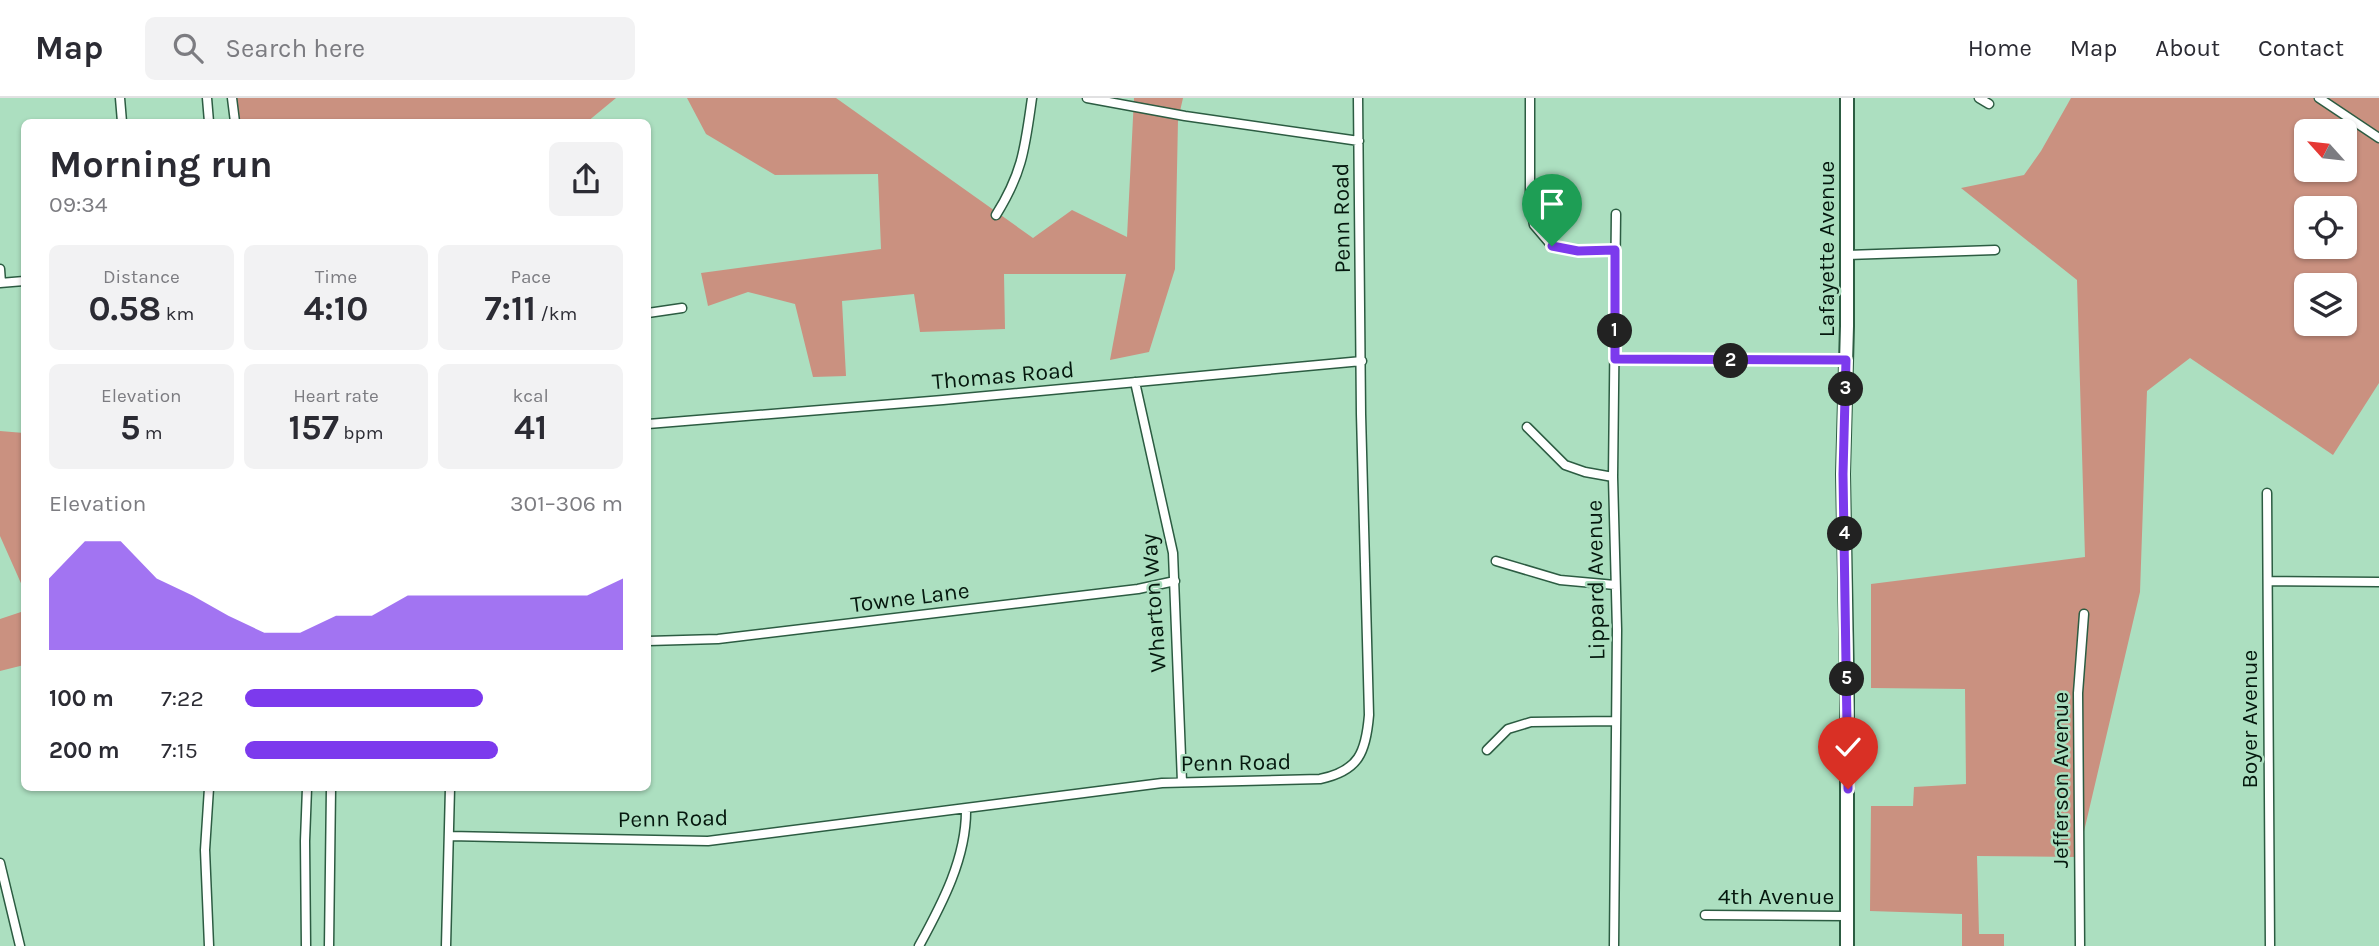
<!DOCTYPE html>
<html lang="en">
<head>
<meta charset="utf-8">
<style>
	:root { --surface:#fff; --page:#f2f2f3; --text:#2b2b33; --muted:#7c7c81; --line:#e1e1e2; --accent:#7c3aed }
	body { margin:0; font-family:Karla,sans-serif; background:var(--page); color:var(--text); height:100vh; display:flex; flex-direction:column; font-size:26px; white-space:nowrap }
	* { box-sizing:border-box; margin:0 }
	p { font-size:23px; color:var(--muted) }
	.icon { flex:none; width:38px; height:38px; fill:none; stroke:currentColor; stroke-width:2; stroke-linecap:round; stroke-linejoin:round }
	.map { position:relative; flex:1; overflow:hidden }
	.drawer { position:absolute; left:21px; top:21px; width:630px; height:672px; display:flex; flex-direction:column; background:var(--surface); border-radius:10px; box-shadow:0 2px 5px #0004 }
	.drawer>* { flex:none }
	.needle { width:46px; rotate:297deg }
	.controls { position:absolute; left:2294px; top:21px; display:grid; gap:14px }
	.controls a { display:grid; place-items:center; width:63px; height:63px; border-radius:10px; background:var(--surface); box-shadow:0 2px 5px #0004; font-size:35px }
	.pin { position:absolute; display:grid; place-items:center; width:60px; height:60px; color:#fff; margin:-72px -30px; border-radius:50% 50% 50% 0; rotate:-45deg; box-shadow:0 0 7px #0007 }
	.pin .icon { rotate:45deg }
	.km { position:absolute; width:35px; height:35px; margin:-18px; border-radius:50%; background:#222; color:#fff; font-size:19px; line-height:35px; text-align:center }
	.round { display:grid; place-items:center; flex:none; width:74px; height:74px; border-radius:10px; background:var(--page) }
	.overview { display:flex; align-items:center; justify-content:space-between; height:119px; padding:0 28px }
	h1 { font-size:38px; font-weight:700; line-height:52px }
	.stats { display:grid; grid-template-columns:repeat(3,1fr); gap:10px; height:119px; padding:7px 28px }
	.stats div { display:grid; align-content:center; border-radius:10px; background:var(--page); text-align:center }
	.stats b { font-size:35px; font-weight:700 }
	.stats small { font-size:19px; font-weight:400 }
	.stats p { font-size:19px }
	.chart { height:196px; padding:14px 28px }
	.chart p { display:flex; justify-content:space-between }
	.chart svg { width:100%; height:126px; margin-top:7px; fill:var(--accent); opacity:.7 }
	ul { padding:0 28px; list-style:none; font-size:23px }
	li { display:grid; grid-template-columns:112px 84px 1fr; align-items:center; height:52px }
	li i { height:18px; border-radius:9px; background:var(--accent) }
	header { display:flex; align-items:center; gap:42px; box-sizing:border-box; height:98px; padding:0 35px; background:var(--surface); border-bottom:2px solid var(--line) }
	header strong { font-size:33px }
	nav { display:flex; gap:38px; margin-inline-start:auto; font-size:24px }
	.search { width:490px; height:63px; background:var(--page); display:flex; align-items:center; gap:18px; box-sizing:border-box; padding:0 24px; border-radius:10px; color:var(--muted); font-size:26px }
	.map>svg:first-child { display:block }
	.green { fill:#ca9180; fill-rule:evenodd }
	.lines { fill:none; stroke-linecap:round; stroke-linejoin:round }
	.street-casing { stroke:#2c5c42; stroke-width:11 }
	.secondary-casing { stroke:#2c5c42; stroke-width:16 }
	.street { stroke:#fff; stroke-width:8 }
	.secondary { stroke:#fff; stroke-width:12 }
	.route-casing { stroke:#fff; stroke-width:14 }
	.route { stroke:#7c3aed; stroke-width:9 }
	.labels { text-anchor:middle; stroke-width:5; stroke-linejoin:round; paint-order:stroke }
	.street-label { font-size:23px; fill:#05180e; stroke:#acdfc0 }
</style>
</head>
<body>
<header>
<strong>Map</strong>
<div class="search"><svg class="icon" aria-label="search" viewBox="0 0 24 24"><circle cx="10" cy="10" r="6"/><path d="M15 15l6 6"/></svg>Search here</div>
<nav><a>Home</a><a>Map</a><a>About</a><a>Contact</a></nav>
</header>
<div class="map">
<svg width="2379" height="848" viewBox="0 0 2379 848">
	<rect width="100%" height="100%" fill="#acdfc0"/>
	<path class="green" d="M 236,0 L 616,0 L 587,24 L 238,24 Z
		M 687,0 L 836,0 L 1033,140 L 1072,112 L 1127,139 L 1134,0 L 1183,0 L 1178,22 L 1175,171 L 1149,254 L 1110,262 L 1126,176 L 1004,176 L 1005,231 L 920,234 L 914,196 L 842,203 L 846,278 L 813,279 L 795,206 L 748,194 L 708,208 L 701,175 L 881,151 L 878,76 L 775,77 L 706,36 Z
		M 2071,0 L 2379,0 L 2379,285 L 2333,357 L 2190,260 L 2147,293 L 2140,494 L 2078,759 L 1977,758 L 1979,836 L 2004,836 L 2004,848 L 1962,848 L 1962,816 L 1870,813 L 1871,708 L 1913,708 L 1914,689 L 1966,686 L 1965,591 L 1871,590 L 1871,486 L 2085,459 L 2077,182 L 1961,90 L 2024,77 L 2041,53 ZM 2306,33 L 2345,33 L 2345,72 L 2306,72 ZM 2306,110 L 2345,110 L 2345,149 L 2306,149 ZM 2306,187 L 2345,187 L 2345,226 L 2306,226 Z
		M 0,333 L 24,335 L 24,492 L 0,438 Z
		M 24,513 L 24,567 L 0,573 L 0,521 Z"/>
	<g class="lines">
		<g class="street-casing">
			<path id="street" d="M 120,0 L 122,24
				M 207,0 L 209,24
				M 232,0 L 235,24
				M 1087,0 L 1185,18 L 1359,43
				M 1530,0 L 1530,106 L 1534,127 L 1552,148 L 1578,153 L 1615,152
				M 1979,0 L 1989,6
				M 2319,0 L 2379,40
				M 996,117 C 1023,74 1025,49 1032,0
				M 1847,157 L 1995,152
				M 0,171 L 1,185
				M 0,185 L 24,183
				M 648,215 L 682,210
				M 1615,261 L 1846,262
				M 1135,284 L 1173,455 L 1182,684
				M 648,326 L 943,302 L 1362,263
				M 1527,329 L 1565,367 L 1585,374 L 1613,379
				M 2267,395 L 2270,848
				M 1496,463 L 1560,482 L 1615,487
				M 2268,483 L 2379,484
				M 648,543 L 718,541 L 1138,491 L 1175,483
				M 1487,652 L 1508,631 L 1531,624 L 1615,623
				M 209,690 L 205,752 L 209,848
				M 449,738 L 708,743 L 1162,685 L 1320,681 C 1359,673 1366,654 1369,617 L 1361,316 L 1358,0
				M 0,765 L 20,848
				M 1705,817 L 1847,818
				M 306,848 L 305,743 L 307,690
				M 329,848 L 331,690
				M 446,848 L 450,690
				M 919,848 C 942,806 967,759 966,710
				M 1614,848 L 1617,532 L 1613,379 L 1616,116
				M 2080,848 L 2078,595 L 2084,516"/>
		</g>
		<g class="secondary-casing">
			<path id="secondary" d="M 1847,848 L 1847,582 L 1843,376 L 1847,228 L 1847,0"/>
		</g>
		<use href="#street" class="street"/>
		<use href="#secondary" class="secondary"/>
	</g>
	<g class="lines">
		<g class="route-casing">
			<path id="route" d="M 1552,148 L 1578,153 L 1615,152 L 1615,261 L 1846,262 L 1843,376 L 1848,691"/>
		</g>
		<use href="#route" class="route"/>
	</g>
	<g class="labels">
		<g class="street-label">
			<text transform="translate(1341 120) rotate(-91)" y="8">Penn Road</text>
			<text transform="translate(1826 151) rotate(-90)" y="8">Lafayette Avenue</text>
			<text transform="translate(1003 277) rotate(-5)" y="8">Thomas Road</text>
			<text transform="translate(1595 482) rotate(-91)" y="8">Lippard Avenue</text>
			<text transform="translate(910 499) rotate(-7)" y="8">Towne Lane</text>
			<text transform="translate(1153 505) rotate(-94)" y="8">Wharton Way</text>
			<text transform="translate(2249 621) rotate(-90)" y="8">Boyer Avenue</text>
			<text transform="translate(1236 664) rotate(-1)" y="8">Penn Road</text>
			<text transform="translate(2060 682) rotate(-90)" y="8">Jefferson Avenue</text>
			<text transform="translate(673 720) rotate(-1)" y="8">Penn Road</text>
			<text x="1776" y="806">4th Avenue</text>
		</g>
	</g>
</svg>
<div class="controls">
<a><svg class="needle" viewBox="-14 -14 28 28"><path d="M0-13l5 13h-10z" fill="#e53935"/><path d="M0 13l5-13h-10z" fill="#7c7c81"/></svg></a>
<a><svg class="icon" aria-label="locate" viewBox="0 0 24 24"><circle cx="12" cy="12" r="6"/><path d="M12 2v4M12 18v4M2 12h4M18 12h4"/></svg></a>
<a><svg class="icon" aria-label="layers" viewBox="0 0 24 24"><path d="M12 4l9 5-9 5-9-5zM3 14l9 5 9-5"/></svg></a>
</div>
<div class="pin" style="left:1552px;top:148px;background:#1e9e55"><svg class="icon" aria-label="arrive" viewBox="0 0 24 24"><path d="M6 21V4h12l-3 4 3 4H6"/></svg></div>
<div class="pin" style="left:1848px;top:691px;background:#d93025"><svg class="icon" aria-label="check" viewBox="0 0 24 24"><path d="M5 12l5 5 9-10"/></svg></div>
<b class="km" style="left:1615px;top:233px">1</b>
<b class="km" style="left:1731px;top:263px">2</b>
<b class="km" style="left:1846px;top:291px">3</b>
<b class="km" style="left:1845px;top:436px">4</b>
<b class="km" style="left:1847px;top:581px">5</b>
<section class="drawer">
<div class="overview"><div><h1>Morning run</h1><p>09:34</p></div><a class="round"><svg class="icon" aria-label="share" viewBox="0 0 24 24"><path d="M12 15V3M7 8l5-5 5 5M5 13v7h14v-7"/></svg></a></div>
<div class="stats">
<div><p>Distance</p><b>0.58<small> km</small></b></div>
<div><p>Time</p><b>4:10</b></div>
<div><p>Pace</p><b>7:11<small> /km</small></b></div>
</div>
<div class="stats">
<div><p>Elevation</p><b>5<small> m</small></b></div>
<div><p>Heart rate</p><b>157<small> bpm</small></b></div>
<div><p>kcal</p><b>41</b></div>
</div>
<div class="chart"><p><span>Elevation</span>301–306 m</p>
<svg viewBox="0 0 160 44" preserveAspectRatio="none"><path d="M0 44V19L10 6L20 6L30 19L40 25L50 32L60 38L70 38L80 32L90 32L100 25L110 25L120 25L130 25L140 25L150 25L160 19V44z"/></svg>
</div>
<ul>
<li><b>100 m</b>7:22<i style="width:63%"></i></li>
<li><b>200 m</b>7:15<i style="width:67%"></i></li>
</ul>
</section>
</div>
</body>
</html>
